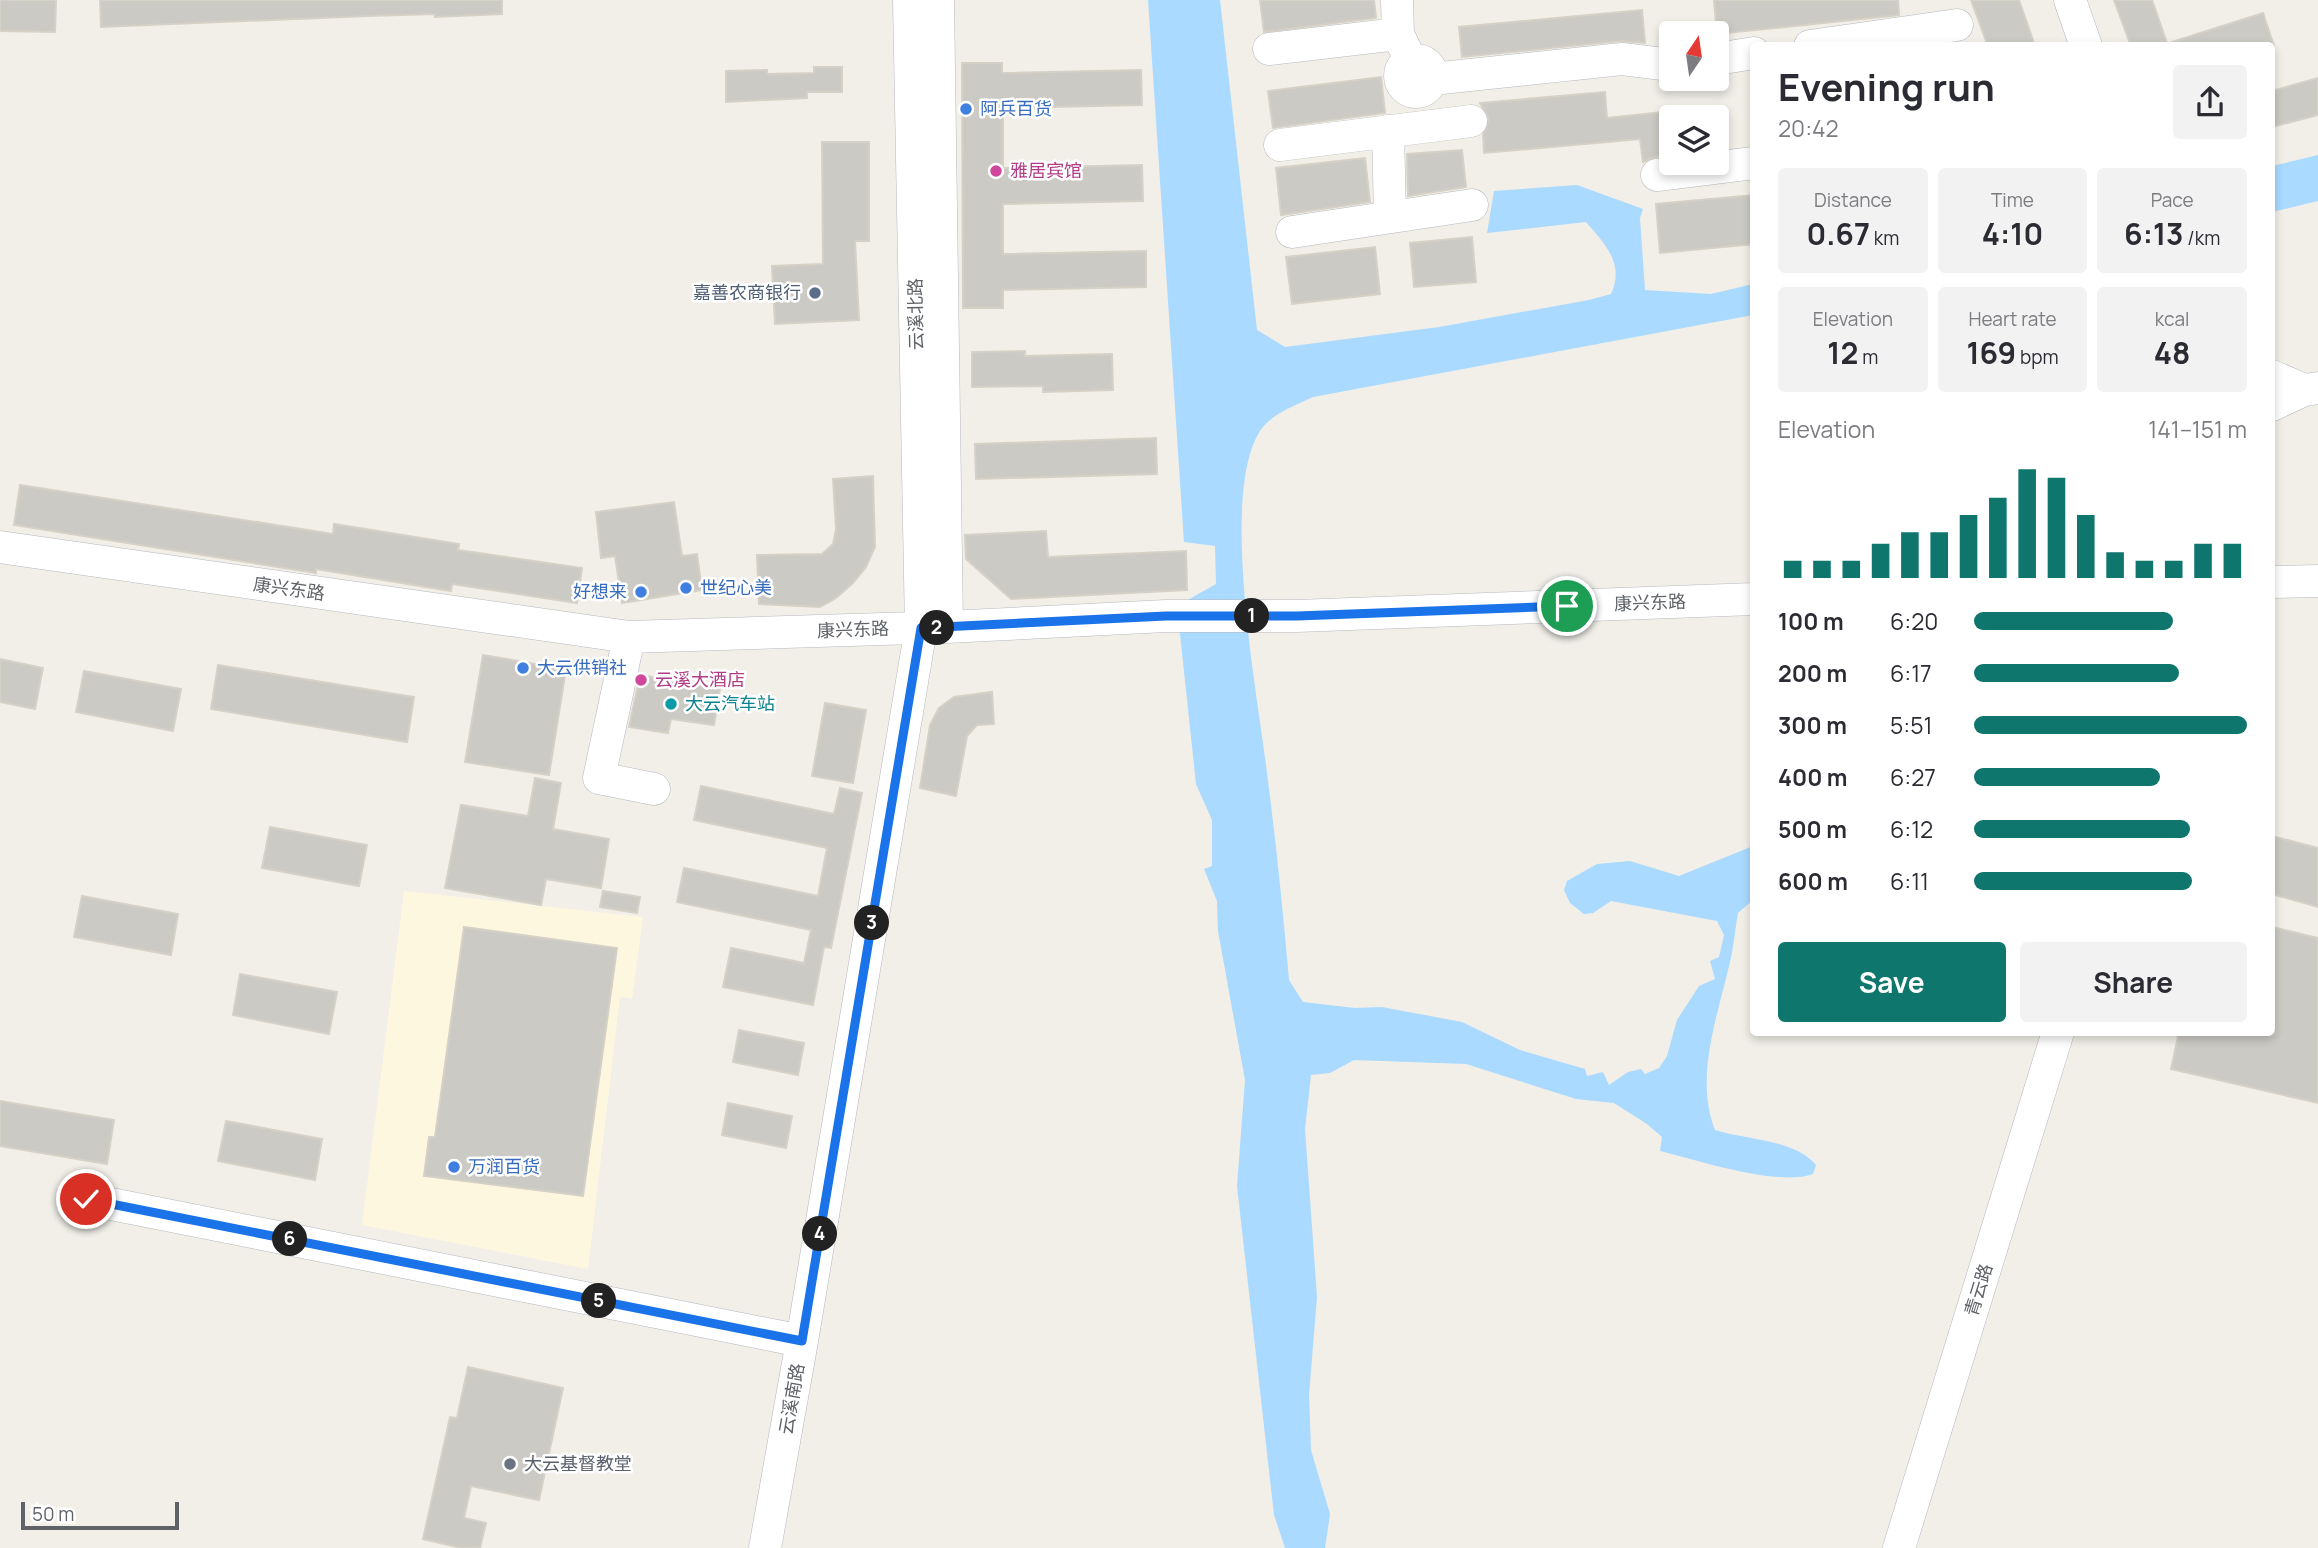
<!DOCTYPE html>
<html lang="en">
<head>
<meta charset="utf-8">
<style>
	:root { --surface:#fff; --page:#f2f2f3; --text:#2b2b33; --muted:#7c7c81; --accent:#0f766e }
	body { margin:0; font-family:Manrope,"Noto Sans SC",sans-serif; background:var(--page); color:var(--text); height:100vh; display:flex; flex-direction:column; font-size:26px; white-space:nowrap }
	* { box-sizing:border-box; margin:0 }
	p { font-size:23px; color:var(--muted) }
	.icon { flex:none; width:38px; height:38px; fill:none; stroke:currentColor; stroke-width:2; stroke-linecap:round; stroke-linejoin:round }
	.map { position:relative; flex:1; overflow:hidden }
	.side { position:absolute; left:1750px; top:42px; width:525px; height:994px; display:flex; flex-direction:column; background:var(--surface); border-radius:7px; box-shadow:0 4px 10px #0003 }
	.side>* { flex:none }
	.needle { width:46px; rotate:13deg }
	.buttons { position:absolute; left:1659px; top:21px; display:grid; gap:14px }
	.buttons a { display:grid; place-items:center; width:70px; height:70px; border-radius:7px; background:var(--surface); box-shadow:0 4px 10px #0003; font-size:35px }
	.scale { position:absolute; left:21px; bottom:18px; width:158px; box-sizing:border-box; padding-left:7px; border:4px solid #5f6368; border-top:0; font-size:19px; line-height:24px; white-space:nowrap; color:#5f6368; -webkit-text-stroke:5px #fff; paint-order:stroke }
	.pin { position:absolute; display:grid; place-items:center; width:60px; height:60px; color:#fff; margin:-30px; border:4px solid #fff; border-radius:50%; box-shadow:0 2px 7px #0007 }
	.km { position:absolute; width:35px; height:35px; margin:-18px; border-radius:50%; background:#222; color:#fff; font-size:19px; line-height:35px; text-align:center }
	.round { display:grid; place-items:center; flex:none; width:74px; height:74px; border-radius:7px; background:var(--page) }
	.head { display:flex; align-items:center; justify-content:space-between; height:119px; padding:0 28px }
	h1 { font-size:38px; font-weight:700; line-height:52px }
	.figures { display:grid; grid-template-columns:repeat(3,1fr); gap:10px; height:119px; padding:7px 28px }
	.figures div { display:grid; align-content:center; border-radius:7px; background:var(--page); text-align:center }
	.figures b { font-size:30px; font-weight:700 }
	.figures small { font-size:19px; font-weight:400 }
	.figures p { font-size:19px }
	.chart { height:196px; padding:14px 28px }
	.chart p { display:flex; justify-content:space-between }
	.chart svg { width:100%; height:126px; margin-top:7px; stroke:var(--accent); stroke-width:6 }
	.button { display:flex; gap:14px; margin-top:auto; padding:14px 28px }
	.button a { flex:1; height:80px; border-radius:7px; background:var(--accent); color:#fff; font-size:28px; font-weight:700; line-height:80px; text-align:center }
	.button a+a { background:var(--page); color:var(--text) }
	ul { padding:0 28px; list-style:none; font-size:23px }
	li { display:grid; grid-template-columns:112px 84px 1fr; align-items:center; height:52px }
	li i { height:18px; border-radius:9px; background:var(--accent) }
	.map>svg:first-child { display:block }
	.commercial { fill:#fef7e0 }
	.water { fill:#aadaff }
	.building { fill:#cccac5; stroke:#d6d1c6; stroke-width:2 }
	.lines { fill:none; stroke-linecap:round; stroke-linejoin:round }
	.minor-casing { stroke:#b5b8bc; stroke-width:33 }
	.minor { stroke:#fff; stroke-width:32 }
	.route-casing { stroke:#fff; stroke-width:14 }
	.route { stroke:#1a73e8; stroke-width:9 }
	.shop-dot { fill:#3f7fe0; stroke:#fff; stroke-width:2.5 }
	.hotel-dot { fill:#d1479c; stroke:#fff; stroke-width:2.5 }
	.service-dot { fill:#5c6f8a; stroke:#fff; stroke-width:2.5 }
	.culture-dot { fill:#0f9aa8; stroke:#fff; stroke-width:2.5 }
	.worship-dot { fill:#6b7280; stroke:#fff; stroke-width:2.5 }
	.labels { text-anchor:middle; stroke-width:5; stroke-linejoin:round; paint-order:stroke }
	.shop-label { font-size:18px; fill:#366cbe; stroke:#fff; text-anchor:start }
	.hotel-label { font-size:18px; fill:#b23c85; stroke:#fff; text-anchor:start }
	.service-label { font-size:18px; fill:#4e5e75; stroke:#fff; text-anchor:end }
	.street-label { font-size:18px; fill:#5f6368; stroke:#fff }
	.culture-label { font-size:18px; fill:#0d838f; stroke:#fff; text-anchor:start }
	.worship-label { font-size:18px; fill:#5b616d; stroke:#fff; text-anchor:start }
</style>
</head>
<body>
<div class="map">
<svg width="2318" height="1548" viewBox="0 0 2318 1548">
	<rect width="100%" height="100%" fill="#f1efe8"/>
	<path class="commercial" d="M 404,891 L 643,917 L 632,999 L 620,997 L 588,1269 L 362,1225 Z"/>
	<path class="water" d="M 1148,0 L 1220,0 L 1257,330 L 1285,347 L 1439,327 L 1589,300 L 1611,294 C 1625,264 1605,244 1586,222 L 1487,233 L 1494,191 L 1577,185 L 1643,209 L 1640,218 L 1645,290 L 1711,294 L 1753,284 L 1753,315 L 1313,397 C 1296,405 1271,414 1260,431 C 1219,495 1258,696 1267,773 C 1276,842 1283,911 1289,980 L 1303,1002 L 1355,1008 L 1382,1007 L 1462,1022 L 1520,1050 L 1585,1069 L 1587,1076 L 1603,1072 L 1609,1085 L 1628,1072 L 1641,1069 L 1645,1074 L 1659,1068 L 1667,1056 L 1677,1020 L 1699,986 L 1715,979 L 1710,961 L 1719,957 L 1724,935 L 1717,921 L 1611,901 L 1593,913 L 1584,914 L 1570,903 L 1564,890 L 1567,881 L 1597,864 L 1630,861 L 1679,876 L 1753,846 L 1753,900 L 1738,913 C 1735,929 1734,946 1730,962 C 1718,1015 1694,1077 1715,1130 C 1746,1140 1794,1139 1816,1165 L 1813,1174 C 1778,1187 1697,1160 1660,1151 L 1662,1137 L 1647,1124 L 1614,1103 L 1576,1099 L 1466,1064 L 1354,1060 L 1330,1073 L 1311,1075 L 1305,1129 L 1317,1297 L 1309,1395 L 1311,1450 L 1330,1514 L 1325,1548 L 1285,1548 L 1274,1515 L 1237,1186 L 1245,1080 L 1218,931 L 1217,901 L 1204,869 L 1212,866 L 1212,820 L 1196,784 L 1177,606 L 1216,584 L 1215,546 L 1184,542 Z
		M 2318,155 L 2318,201 L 2272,212 L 2272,166 Z"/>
	<path class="building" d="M 0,0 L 56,0 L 55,32 L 0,31 Z
		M 100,0 L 502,0 L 502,14 L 435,17 L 435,14 L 368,16 L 101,27 Z
		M 1260,0 L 1374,0 L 1376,18 L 1264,32 Z
		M 1714,0 L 1898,0 L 1899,15 L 1717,34 Z
		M 1971,0 L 2019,0 L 2035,46 L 1988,46 Z
		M 2114,0 L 2152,0 L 2168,46 L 2131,46 Z
		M 1642,10 L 1645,43 L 1620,41 L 1462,57 L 1459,27 Z
		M 2263,13 L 2274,46 L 2172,46 L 2172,42 Z
		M 962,63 L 1002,63 L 1002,73 L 1141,70 L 1142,105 L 1003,108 L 1003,168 L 1142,165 L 1143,201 L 1003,204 L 1003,254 L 1146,251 L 1146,287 L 1003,290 L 1003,308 L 963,308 Z
		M 814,67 L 842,67 L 842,92 L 807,92 L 807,98 L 726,102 L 726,71 L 767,70 L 767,74 L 814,73 Z
		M 1381,77 L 1385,113 L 1273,128 L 1268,91 Z
		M 2318,78 L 2318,115 L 2272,127 L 2272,91 Z
		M 1605,92 L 1607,118 L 1671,111 L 1671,155 L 1655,157 L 1643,162 L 1640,139 L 1484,153 L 1483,135 L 1489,119 L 1480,103 Z
		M 822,142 L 869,142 L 869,241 L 855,241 L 859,320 L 775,324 L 772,266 L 823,264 Z
		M 1462,150 L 1466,187 L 1408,196 L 1407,154 Z
		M 1365,158 L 1370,202 L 1281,215 L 1276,168 Z
		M 1754,195 L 1754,244 L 1660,253 L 1656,204 Z
		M 1472,237 L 1476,282 L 1414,287 L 1410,243 Z
		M 1375,247 L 1380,294 L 1292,304 L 1286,257 Z
		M 1025,351 L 1025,356 L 1112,354 L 1113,390 L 1043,392 L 1043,386 L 972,387 L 972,352 Z
		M 1156,438 L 1157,474 L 976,479 L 975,444 Z
		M 873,476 L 875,547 L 866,567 L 853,583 L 836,598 L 820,607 L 759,604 L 757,555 L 822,554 L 833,544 L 836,529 L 833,479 Z
		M 20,485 L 333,534 L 334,524 L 459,544 L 458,550 L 582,568 L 577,603 L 452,584 L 451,591 L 316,569 L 316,573 L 14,525 Z
		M 674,502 L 682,556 L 697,554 L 702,590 L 622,603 L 615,556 L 601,558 L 596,512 Z
		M 1046,531 L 1048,557 L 1186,551 L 1187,590 L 1011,599 L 966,559 L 965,535 Z
		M 483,655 L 566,669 L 549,775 L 465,762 Z
		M 0,659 L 43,668 L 35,709 L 0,702 Z
		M 218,665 L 414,697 L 407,742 L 211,709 Z
		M 84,671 L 181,689 L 173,731 L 76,712 Z
		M 640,675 L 720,688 L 714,725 L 671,719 L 668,733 L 629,727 Z
		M 992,692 L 994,724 L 977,725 L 967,736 L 956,796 L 920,788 L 930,725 L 939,708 L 954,697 Z
		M 825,703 L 866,710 L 853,783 L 812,776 Z
		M 535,778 L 561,783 L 553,829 L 609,839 L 601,888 L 546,879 L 541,905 L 445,888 L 461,805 L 528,816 Z
		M 701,786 L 834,814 L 840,788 L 862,793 L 831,948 L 824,947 L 813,1005 L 723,987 L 731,948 L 804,963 L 811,930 L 677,902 L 684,868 L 818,896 L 827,848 L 694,820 Z
		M 270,827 L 367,845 L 359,886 L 262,868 Z
		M 2272,836 L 2318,848 L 2318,907 L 2272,894 Z
		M 603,891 L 640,897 L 637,913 L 600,907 Z
		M 82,896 L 178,914 L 171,955 L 74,937 Z
		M 464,927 L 617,948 L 583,1196 L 424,1176 L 429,1137 L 435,1137 Z
		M 2272,927 L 2318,938 L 2318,1103 L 2171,1069 L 2179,1032 L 2272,1032 Z
		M 240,974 L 337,992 L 329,1034 L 233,1015 Z
		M 739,1030 L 804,1043 L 798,1075 L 733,1062 Z
		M 0,1101 L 114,1120 L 107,1164 L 0,1146 Z
		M 728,1103 L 792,1116 L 786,1148 L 722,1135 Z
		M 226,1121 L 322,1139 L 315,1180 L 218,1161 Z
		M 468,1367 L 563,1388 L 539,1500 L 471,1486 L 464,1518 L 486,1523 L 480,1548 L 461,1548 L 423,1539 L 450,1417 L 457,1418 Z"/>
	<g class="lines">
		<g class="minor-casing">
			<path id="minor" d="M 938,0 L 947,627
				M 1397,0 L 1398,34 L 1407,53
				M 2070,0 L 2086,46
				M 1810,46 L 1957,25
				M 1269,49 L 1398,34
				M 1717,59 L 1754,53
				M1400 76a16 16 0 1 1 32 0a16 16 0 1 1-32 0Z
				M 1432,79 L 1622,59 L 1671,65
				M 1388,131 L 1390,216
				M 1280,145 L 1471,121
				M 1657,175 L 1754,163
				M 1292,232 L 1472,205
				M 2272,376 L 2304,390
				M 2272,405 L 2304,390 L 2318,388
				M 0,547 L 629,637 L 947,627 L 1166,616 L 1297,616 L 1754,599
				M 2272,582 L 2318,581
				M 629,637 L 599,778 L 654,789
				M 86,1199 L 802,1341
				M 765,1548 L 802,1341 L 921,628 L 909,0
				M 1899,1548 L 2058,1032"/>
		</g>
		<use href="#minor" class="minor"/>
	</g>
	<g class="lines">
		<g class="route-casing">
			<path id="route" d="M 86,1199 L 802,1341 L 921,628 L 1166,616 L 1297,616 L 1567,606"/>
		</g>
		<use href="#route" class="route"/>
	</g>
	<g class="shop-dot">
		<circle cx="966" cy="109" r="7"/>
		<circle cx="686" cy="588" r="7"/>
		<circle cx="641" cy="592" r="7"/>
		<circle cx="523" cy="668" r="7"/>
		<circle cx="454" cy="1167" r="7"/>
	</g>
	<g class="hotel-dot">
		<circle cx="996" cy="171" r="7"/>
		<circle cx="641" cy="680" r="7"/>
	</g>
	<circle class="service-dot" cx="815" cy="293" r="7"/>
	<circle class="culture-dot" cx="671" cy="704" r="7"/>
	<circle class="worship-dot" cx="510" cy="1464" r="7"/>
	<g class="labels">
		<g class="shop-label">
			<text x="980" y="115">阿兵百货</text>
			<text x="700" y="594">世纪心美</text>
			<text x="627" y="598" text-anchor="end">好想来</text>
			<text x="537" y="674">大云供销社</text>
			<text x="468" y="1173">万润百货</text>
		</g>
		<g class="hotel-label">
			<text x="1010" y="177">雅居宾馆</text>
			<text x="655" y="686">云溪大酒店</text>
		</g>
		<g class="service-label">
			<text x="801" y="299">嘉善农商银行</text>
		</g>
		<g class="street-label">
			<text transform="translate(916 314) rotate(-91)" y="6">云溪北路</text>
			<text transform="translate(289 589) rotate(8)" y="6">康兴东路</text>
			<text transform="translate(1650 603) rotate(-2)" y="6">康兴东路</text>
			<text transform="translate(853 630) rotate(-2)" y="6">康兴东路</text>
			<text transform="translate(1979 1290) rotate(-73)" y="6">青云路</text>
			<text transform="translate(792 1399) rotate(-80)" y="6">云溪南路</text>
		</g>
		<g class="culture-label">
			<text x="685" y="710">大云汽车站</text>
		</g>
		<g class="worship-label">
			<text x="524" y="1470">大云基督教堂</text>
		</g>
	</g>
</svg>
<div class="buttons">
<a><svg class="needle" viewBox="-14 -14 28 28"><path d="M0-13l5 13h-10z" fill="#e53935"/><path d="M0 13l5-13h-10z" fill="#7c7c81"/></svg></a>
<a><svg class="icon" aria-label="layers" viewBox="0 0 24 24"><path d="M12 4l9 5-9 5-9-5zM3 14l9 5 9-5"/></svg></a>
</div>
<div class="scale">50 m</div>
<div class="pin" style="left:1567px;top:606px;background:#1e9e55"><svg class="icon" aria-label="arrive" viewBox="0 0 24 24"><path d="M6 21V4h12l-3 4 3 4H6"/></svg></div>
<div class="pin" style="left:86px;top:1199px;background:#d93025"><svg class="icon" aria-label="check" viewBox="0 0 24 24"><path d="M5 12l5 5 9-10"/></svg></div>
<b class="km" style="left:1252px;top:616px">1</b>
<b class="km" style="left:937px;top:628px">2</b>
<b class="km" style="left:872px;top:923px">3</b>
<b class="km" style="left:820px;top:1234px">4</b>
<b class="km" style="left:599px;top:1301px">5</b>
<b class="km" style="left:290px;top:1239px">6</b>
<section class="side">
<div class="head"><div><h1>Evening run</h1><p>20:42</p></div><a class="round"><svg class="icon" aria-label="share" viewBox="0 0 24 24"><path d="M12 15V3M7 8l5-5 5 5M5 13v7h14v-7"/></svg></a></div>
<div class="figures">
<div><p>Distance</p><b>0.67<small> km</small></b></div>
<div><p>Time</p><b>4:10</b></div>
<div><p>Pace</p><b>6:13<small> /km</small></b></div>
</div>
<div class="figures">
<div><p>Elevation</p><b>12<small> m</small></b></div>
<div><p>Heart rate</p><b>169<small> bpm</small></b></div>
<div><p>kcal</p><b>48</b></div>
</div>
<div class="chart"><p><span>Elevation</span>141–151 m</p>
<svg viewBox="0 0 160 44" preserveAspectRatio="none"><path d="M5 44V38M15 44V38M25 44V38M35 44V32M45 44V28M55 44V28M65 44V22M75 44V16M85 44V6M95 44V9M105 44V22M115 44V35M125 44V38M135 44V38M145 44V32M155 44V32"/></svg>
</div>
<ul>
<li><b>100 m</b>6:20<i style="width:73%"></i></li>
<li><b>200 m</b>6:17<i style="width:75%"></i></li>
<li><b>300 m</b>5:51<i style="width:100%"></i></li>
<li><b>400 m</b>6:27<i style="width:68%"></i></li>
<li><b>500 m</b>6:12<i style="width:79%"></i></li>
<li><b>600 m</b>6:11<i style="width:80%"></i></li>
</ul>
<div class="button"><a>Save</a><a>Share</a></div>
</section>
</div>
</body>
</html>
